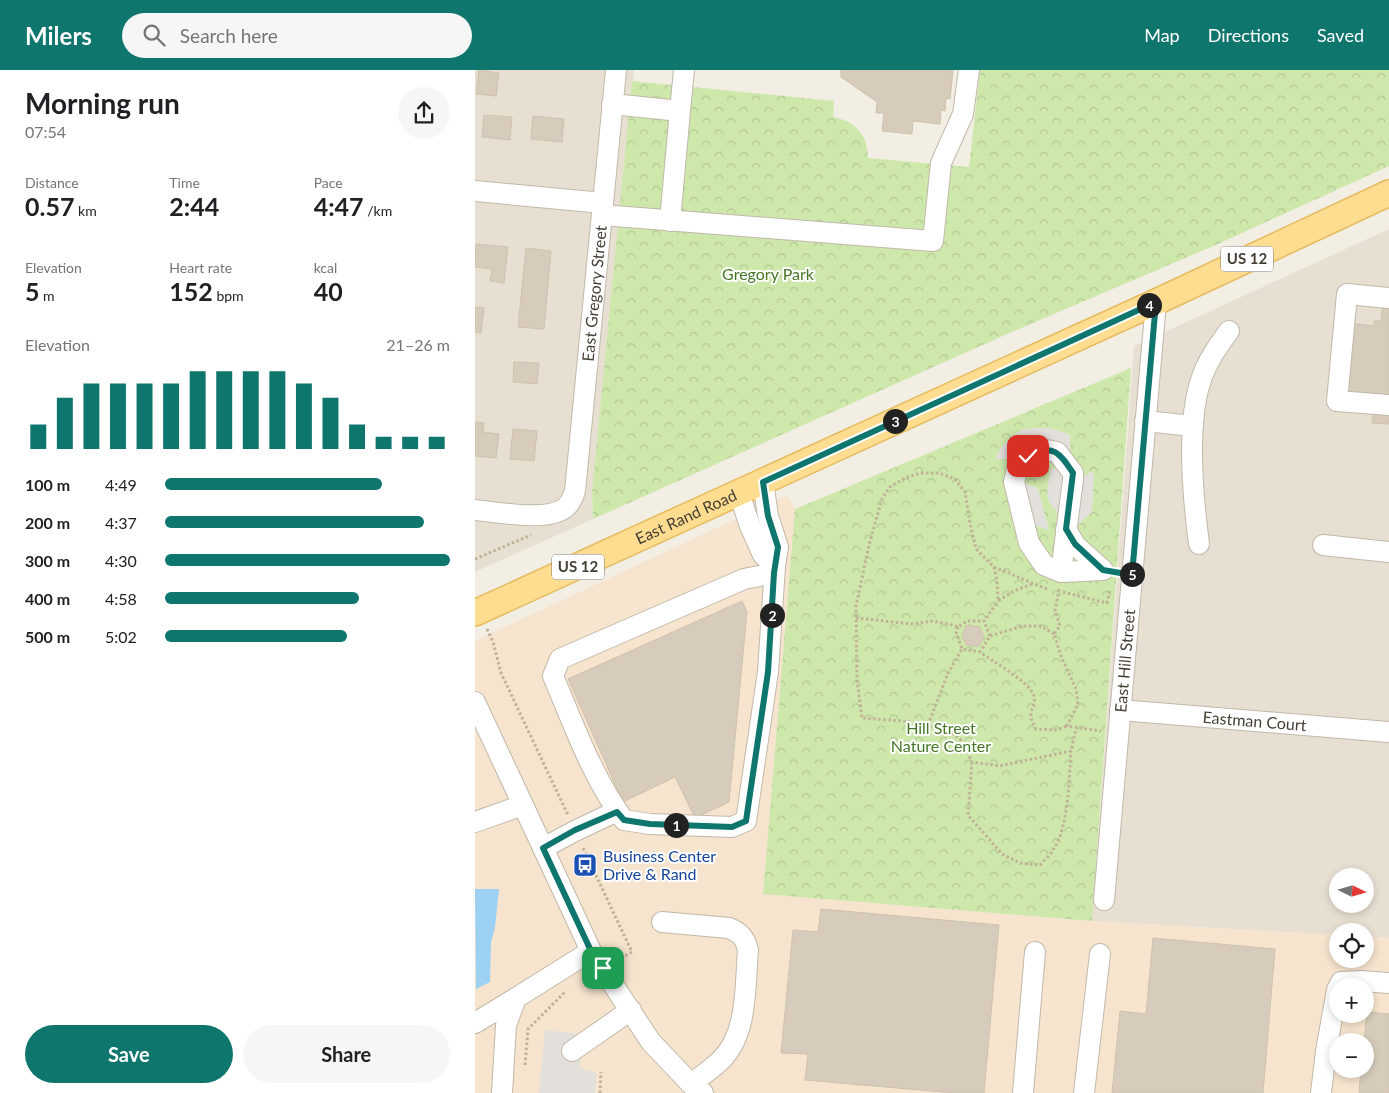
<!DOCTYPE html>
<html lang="en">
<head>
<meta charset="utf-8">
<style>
	:root { --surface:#fff; --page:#f6f6f6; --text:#202124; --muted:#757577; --accent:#0f766e }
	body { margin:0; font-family:Lato,sans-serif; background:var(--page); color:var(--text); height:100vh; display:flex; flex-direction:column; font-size:19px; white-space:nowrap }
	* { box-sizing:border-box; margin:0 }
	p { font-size:16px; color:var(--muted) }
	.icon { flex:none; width:28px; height:28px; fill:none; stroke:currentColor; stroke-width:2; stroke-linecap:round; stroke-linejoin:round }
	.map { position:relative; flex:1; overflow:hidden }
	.details { display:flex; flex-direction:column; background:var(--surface); width:475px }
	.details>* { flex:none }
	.needle { width:32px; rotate:95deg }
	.buttons { position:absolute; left:854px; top:798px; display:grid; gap:10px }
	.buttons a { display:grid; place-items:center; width:45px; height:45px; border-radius:50%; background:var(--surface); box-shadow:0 2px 8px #0003; font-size:25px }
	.pin { position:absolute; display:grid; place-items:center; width:42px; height:42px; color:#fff; margin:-21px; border-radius:10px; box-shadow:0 2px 8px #0006 }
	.km { position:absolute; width:25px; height:25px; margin:-12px; border-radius:50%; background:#222; color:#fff; font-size:14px; line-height:25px; text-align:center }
	.round { display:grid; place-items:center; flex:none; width:52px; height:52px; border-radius:26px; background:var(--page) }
	.summary { display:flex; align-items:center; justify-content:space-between; height:85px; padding:0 25px }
	h1 { font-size:28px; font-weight:700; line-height:38px }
	.figures { display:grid; grid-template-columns:repeat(3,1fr); gap:8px; height:85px; padding:5px 25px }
	.figures div { display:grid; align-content:center }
	.figures b { font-size:25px; font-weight:700 }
	.figures small { font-size:14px; font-weight:400 }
	.figures p { font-size:14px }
	.chart { height:140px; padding:10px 25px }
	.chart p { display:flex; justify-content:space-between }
	.chart svg { width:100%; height:90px; margin-top:5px; stroke:var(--accent); stroke-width:6 }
	.primary-button { display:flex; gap:10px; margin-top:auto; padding:10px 25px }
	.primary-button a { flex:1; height:58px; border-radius:30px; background:var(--accent); color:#fff; font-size:20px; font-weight:700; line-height:58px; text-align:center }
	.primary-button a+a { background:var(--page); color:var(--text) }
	ul { padding:0 25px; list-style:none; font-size:16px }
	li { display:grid; grid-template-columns:80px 60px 1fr; align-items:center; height:38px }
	li i { height:12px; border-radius:6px; background:var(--accent) }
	header { display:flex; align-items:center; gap:30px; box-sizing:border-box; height:70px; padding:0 25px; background:var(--accent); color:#fff }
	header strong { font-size:24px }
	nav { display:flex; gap:28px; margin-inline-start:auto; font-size:18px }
	.search { width:350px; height:45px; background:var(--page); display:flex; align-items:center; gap:12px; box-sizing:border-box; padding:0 18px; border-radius:28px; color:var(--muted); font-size:19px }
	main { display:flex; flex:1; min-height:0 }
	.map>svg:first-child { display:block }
	.residential { fill:#e7e0d2; fill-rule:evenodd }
	.commercial { fill:#f6e4ce; fill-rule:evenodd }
	.forest { fill:url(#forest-crowns) }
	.parking { fill:#e3e0dc }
	.water { fill:#9dd1f2 }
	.building { fill:#d7ccbc; stroke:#cfc1ac }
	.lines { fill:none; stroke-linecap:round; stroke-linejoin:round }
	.minor-casing { stroke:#c1b8a9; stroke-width:22 }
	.major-casing { stroke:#e6bb5e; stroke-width:28 }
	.path { stroke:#c0b197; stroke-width:3; stroke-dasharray:2.5 2.5; stroke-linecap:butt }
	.minor { stroke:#fff; stroke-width:20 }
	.major { stroke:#ffdd90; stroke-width:25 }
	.route-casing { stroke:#fff; stroke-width:10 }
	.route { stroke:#0f766e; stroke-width:6 }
	.labels { text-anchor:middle; stroke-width:4; stroke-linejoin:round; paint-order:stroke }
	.shield { fill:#fff; stroke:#7c7871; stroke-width:1 }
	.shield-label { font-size:15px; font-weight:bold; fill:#443e34 }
	.park-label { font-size:16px; fill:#467726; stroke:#fff }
	.street-label { font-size:16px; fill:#443e34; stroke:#fff }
	.transit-label { font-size:16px; fill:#164399; stroke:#fff; text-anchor:start }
</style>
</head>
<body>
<header>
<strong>Milers</strong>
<div class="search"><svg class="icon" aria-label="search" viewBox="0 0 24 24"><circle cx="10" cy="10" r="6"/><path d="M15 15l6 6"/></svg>Search here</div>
<nav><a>Map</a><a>Directions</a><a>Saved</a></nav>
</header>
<main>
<section class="details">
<div class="summary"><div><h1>Morning run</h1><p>07:54</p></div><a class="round"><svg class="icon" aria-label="share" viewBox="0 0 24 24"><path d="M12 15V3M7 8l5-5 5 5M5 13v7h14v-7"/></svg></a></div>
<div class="figures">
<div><p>Distance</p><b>0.57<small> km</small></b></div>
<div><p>Time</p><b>2:44</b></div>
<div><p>Pace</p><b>4:47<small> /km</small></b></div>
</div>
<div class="figures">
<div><p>Elevation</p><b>5<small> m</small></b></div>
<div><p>Heart rate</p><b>152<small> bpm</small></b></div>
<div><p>kcal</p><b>40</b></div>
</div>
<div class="chart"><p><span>Elevation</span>21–26 m</p>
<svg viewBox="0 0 160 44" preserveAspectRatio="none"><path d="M5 44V32M15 44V19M25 44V12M35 44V12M45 44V12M55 44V12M65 44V6M75 44V6M85 44V6M95 44V6M105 44V12M115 44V19M125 44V32M135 44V38M145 44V38M155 44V38"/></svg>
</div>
<ul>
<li><b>100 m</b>4:49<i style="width:76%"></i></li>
<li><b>200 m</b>4:37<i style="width:91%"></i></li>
<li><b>300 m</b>4:30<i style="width:100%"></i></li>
<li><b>400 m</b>4:58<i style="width:68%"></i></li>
<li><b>500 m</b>5:02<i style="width:64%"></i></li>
</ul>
<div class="primary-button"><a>Save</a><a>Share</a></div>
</section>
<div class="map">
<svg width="914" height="1023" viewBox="0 0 914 1023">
	<defs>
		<pattern id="forest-crowns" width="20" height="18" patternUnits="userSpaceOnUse" patternTransform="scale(1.25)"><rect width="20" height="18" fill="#cee8ab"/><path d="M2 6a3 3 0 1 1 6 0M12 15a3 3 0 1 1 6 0" fill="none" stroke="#b2c894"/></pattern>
	</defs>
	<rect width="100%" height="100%" fill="#f2eee4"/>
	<path class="residential" d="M 0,0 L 159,0 L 117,422 L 118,449 L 0,502 Z
		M 914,159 L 914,868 L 890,866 L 890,861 L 862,861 L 862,865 L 617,851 L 659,276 ZM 862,806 L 890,806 L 890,834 L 862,834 Z"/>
	<path class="commercial" d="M 312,425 L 320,439 L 288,824 L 617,851 L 862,865 L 862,889 L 890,889 L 890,866 L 914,868 L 914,1023 L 0,1023 L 0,571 ZM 862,916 L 890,916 L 890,944 L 862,944 ZM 862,971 L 890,971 L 890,999 L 862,999 Z"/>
	<path class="forest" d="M 505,0 L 914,0 L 914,96 L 743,174 L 539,261 L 118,449 L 117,422 L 157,11 L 359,31 L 358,47 C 380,51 393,65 393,88 L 494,97 Z
		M 656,298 L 617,851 L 288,824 L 320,439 Z"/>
	<path class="parking" d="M 562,358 L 576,358 L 595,365 L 595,383 L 582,382 L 543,395 L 532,389 L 520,389 L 527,376 L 536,367 L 548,359 Z
		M 575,399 L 581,399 L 587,407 L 598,410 L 607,408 L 616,401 L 619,404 L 617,442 L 602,456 L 585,446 L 574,432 L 572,424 Z
		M 548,413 L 563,418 L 574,460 L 561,456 Z
		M 70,960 L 107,964 L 105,998 L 122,1003 L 120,1023 L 64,1023 Z"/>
	<path class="water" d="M 0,819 L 24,819 L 20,858 L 16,872 L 15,912 L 1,919 Z"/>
	<path class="building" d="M 4,0 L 24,3 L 21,26 L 1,24 Z
		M 366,0 L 478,0 L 475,29 L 471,28 L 470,41 L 466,40 L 465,54 L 438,51 L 437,64 L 407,61 L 409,43 L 401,43 L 402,32 L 366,7 Z
		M 9,45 L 37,47 L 35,70 L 7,67 Z
		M 58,46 L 89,49 L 87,72 L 56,69 Z
		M 1,174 L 33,177 L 29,213 L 15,211 L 17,199 L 0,197 Z
		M 51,178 L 76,181 L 69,259 L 43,257 Z
		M 909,223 L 914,223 L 914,354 L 897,353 L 900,329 L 865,325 L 872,253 L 899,256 L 899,251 L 906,251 Z
		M 0,237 L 9,238 L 6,263 L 0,262 Z
		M 39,292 L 64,293 L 62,314 L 38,312 Z
		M 0,352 L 9,353 L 8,362 L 24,364 L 21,388 L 0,386 Z
		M 38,359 L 62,361 L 59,391 L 35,389 Z
		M 267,531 L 272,542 L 254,732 L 220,748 L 200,707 L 148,732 L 93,609 Z
		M 492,555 L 505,557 L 509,568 L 503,577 L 491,575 L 487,565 Z
		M 346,839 L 524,855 L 509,1023 L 479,1023 L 330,1010 L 333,984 L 306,983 L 318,860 L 343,862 Z
		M 678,868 L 800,879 L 788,1023 L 637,1023 L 645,941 L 671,944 Z
		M 892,942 L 914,944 L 914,1023 L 884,1023 L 886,999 L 890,999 L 889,971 Z"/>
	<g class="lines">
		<g class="minor-casing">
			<g id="minor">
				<path d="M 137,34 L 205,41 L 209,0"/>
				<path d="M 0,121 L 128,133"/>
				<path d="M 127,145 L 458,171 L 466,93 L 488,44 L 494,0"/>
				<path d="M 195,151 L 205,41"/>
				<path d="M 914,228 L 872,224 L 862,331 L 914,335"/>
				<path d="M 670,351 L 718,356"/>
				<path d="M 264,423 L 275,456 L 288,485 L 300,496 L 303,477 L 293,446 L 288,412"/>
				<path id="s1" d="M 0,440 C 23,442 71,452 90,438 C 95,434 98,427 100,421 L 141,0"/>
				<path d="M 724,474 C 718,428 711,350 727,307 C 733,290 743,276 754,261"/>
				<path d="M 848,475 L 914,482"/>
				<path d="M 586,502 L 598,410 L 598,403 L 582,382 L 566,379 L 553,385 L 543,395 L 539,412 L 554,473 L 569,495 L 586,502 L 628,500 L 600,475 L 591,459"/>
				<path d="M 299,503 L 269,509 L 85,589 L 78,606 C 98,653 118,709 149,750 L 175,754 L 257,757 L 271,751 L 293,602 L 300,496"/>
				<path d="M 0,632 L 116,881 L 176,972 L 216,1014 L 228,1023"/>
				<path id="s2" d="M 645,640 L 914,662"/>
				<path d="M 0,752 L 48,735"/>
				<path d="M 68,778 L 100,761 L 142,741"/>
				<path id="s3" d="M 629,830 L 681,232"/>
				<path d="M 187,852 L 254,858 C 266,863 270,868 273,880 C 270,915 273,964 246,990 C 237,999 226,1006 216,1014"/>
				<path d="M 864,916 L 866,912 L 886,911 L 914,913"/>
				<path d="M 0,953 L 41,928"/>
				<path d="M 97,981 L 156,940"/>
				<path d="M 27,1023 L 31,955 L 41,928 L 116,881"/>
				<path d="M 548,1023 L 560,882"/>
				<path d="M 609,1023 L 625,884"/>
				<path d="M 846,1023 L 851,981 L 862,920"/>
			</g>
		</g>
		<g class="major-casing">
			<g id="major">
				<path id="s4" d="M 0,543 L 681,232 L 914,123"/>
			</g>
		</g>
		<path class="path" d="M 0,489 L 56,465
			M 519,497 L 522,511 L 523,531 L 539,521 L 557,514
			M 572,519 L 519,497 L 501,479 L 495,453 L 490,422 L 480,409 L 464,403 L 446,403 L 430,408 L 415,417 L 407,429 L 395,471 L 381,536 L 382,610 L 387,648 C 415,651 472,649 489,674 C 492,679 494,687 497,692 L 524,696 L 596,681 L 601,658
			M 584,519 L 580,541 L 585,556 L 579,564 L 586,586 L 601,619 L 603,634 L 592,656 L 626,661
			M 588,522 L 632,533 L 635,520
			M 381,548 L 438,554 L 457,551 L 474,554 L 483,557 L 492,551 L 509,551
			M 483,557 L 481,562 L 487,579 L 505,582
			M 12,559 L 18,572 L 26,603 L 93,745
			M 579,564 L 566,556 L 548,556 L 515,566 L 505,582 C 517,591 556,613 559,626 C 562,639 549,640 561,659 L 582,660 L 592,656
			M 515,566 L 509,551 L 523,531
			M 453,655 L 473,603 L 487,579
			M 497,692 L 493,745 L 527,784 L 545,793 L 565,795 C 570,790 575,785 578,780 C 594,757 594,708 596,681
			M 108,778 L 157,882 L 143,890
			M 50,995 L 53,959 L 90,922
			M 125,1023 L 126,1002"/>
		<use href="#minor" class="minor"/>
		<use href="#major" class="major"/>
	</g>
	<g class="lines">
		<g class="route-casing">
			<path id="route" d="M 128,898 L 116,881 L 68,778 L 100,760 L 142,742 L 149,750 L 175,754 L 257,757 L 271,751 L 293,602 L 299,503 L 303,477 L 293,446 L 288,412 L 681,232 L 657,505 L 628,500 L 600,474 L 591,459 L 598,403 C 585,383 578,373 553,386"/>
		</g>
		<use href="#route" class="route"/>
	</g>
	<defs>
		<g id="bus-square" transform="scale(1.25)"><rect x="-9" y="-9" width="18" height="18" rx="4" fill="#1a4fb4" stroke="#fff"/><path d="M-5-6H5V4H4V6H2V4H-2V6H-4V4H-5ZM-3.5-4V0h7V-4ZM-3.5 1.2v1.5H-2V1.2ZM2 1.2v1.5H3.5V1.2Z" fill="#fff"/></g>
	</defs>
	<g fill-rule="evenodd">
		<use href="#bus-square" x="110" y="795"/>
	</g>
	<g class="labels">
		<g class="shield">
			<rect x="746" y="176.5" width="52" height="25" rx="4"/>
			<rect x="77" y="484.5" width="52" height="25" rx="4"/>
		</g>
		<g class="shield-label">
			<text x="772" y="194">US 12</text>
			<text x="103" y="502">US 12</text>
		</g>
		<g class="park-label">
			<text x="293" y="210">Gregory Park</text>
			<text x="466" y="664">Hill Street<tspan x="466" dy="18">Nature Center</tspan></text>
		</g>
		<g class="street-label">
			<text dy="6" stroke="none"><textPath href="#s1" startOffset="310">East Gregory Street</textPath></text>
			<text dy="6" stroke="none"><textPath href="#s4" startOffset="232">East Rand Road</textPath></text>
			<text dy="6" stroke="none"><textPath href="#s3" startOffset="240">East Hill Street</textPath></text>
			<text dy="6" stroke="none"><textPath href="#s2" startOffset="135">Eastman Court</textPath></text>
		</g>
		<g class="transit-label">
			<text x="128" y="792">Business Center<tspan x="128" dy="18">Drive &amp; Rand</tspan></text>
		</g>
	</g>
</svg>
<div class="buttons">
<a><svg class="needle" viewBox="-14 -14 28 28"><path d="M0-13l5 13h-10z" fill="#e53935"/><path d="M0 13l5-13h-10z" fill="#757577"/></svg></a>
<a><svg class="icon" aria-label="locate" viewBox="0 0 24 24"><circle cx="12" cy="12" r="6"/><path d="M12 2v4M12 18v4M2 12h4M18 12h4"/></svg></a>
<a>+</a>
<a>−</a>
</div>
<div class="pin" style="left:128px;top:898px;background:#1e9e55"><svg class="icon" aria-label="arrive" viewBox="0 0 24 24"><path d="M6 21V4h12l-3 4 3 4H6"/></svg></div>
<div class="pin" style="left:553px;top:386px;background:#d93025"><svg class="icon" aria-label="check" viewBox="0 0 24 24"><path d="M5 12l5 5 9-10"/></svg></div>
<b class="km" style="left:201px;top:755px">1</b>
<b class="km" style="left:297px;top:545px">2</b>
<b class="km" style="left:420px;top:351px">3</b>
<b class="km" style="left:674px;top:235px">4</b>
<b class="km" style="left:657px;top:504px">5</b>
</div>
</main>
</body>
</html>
